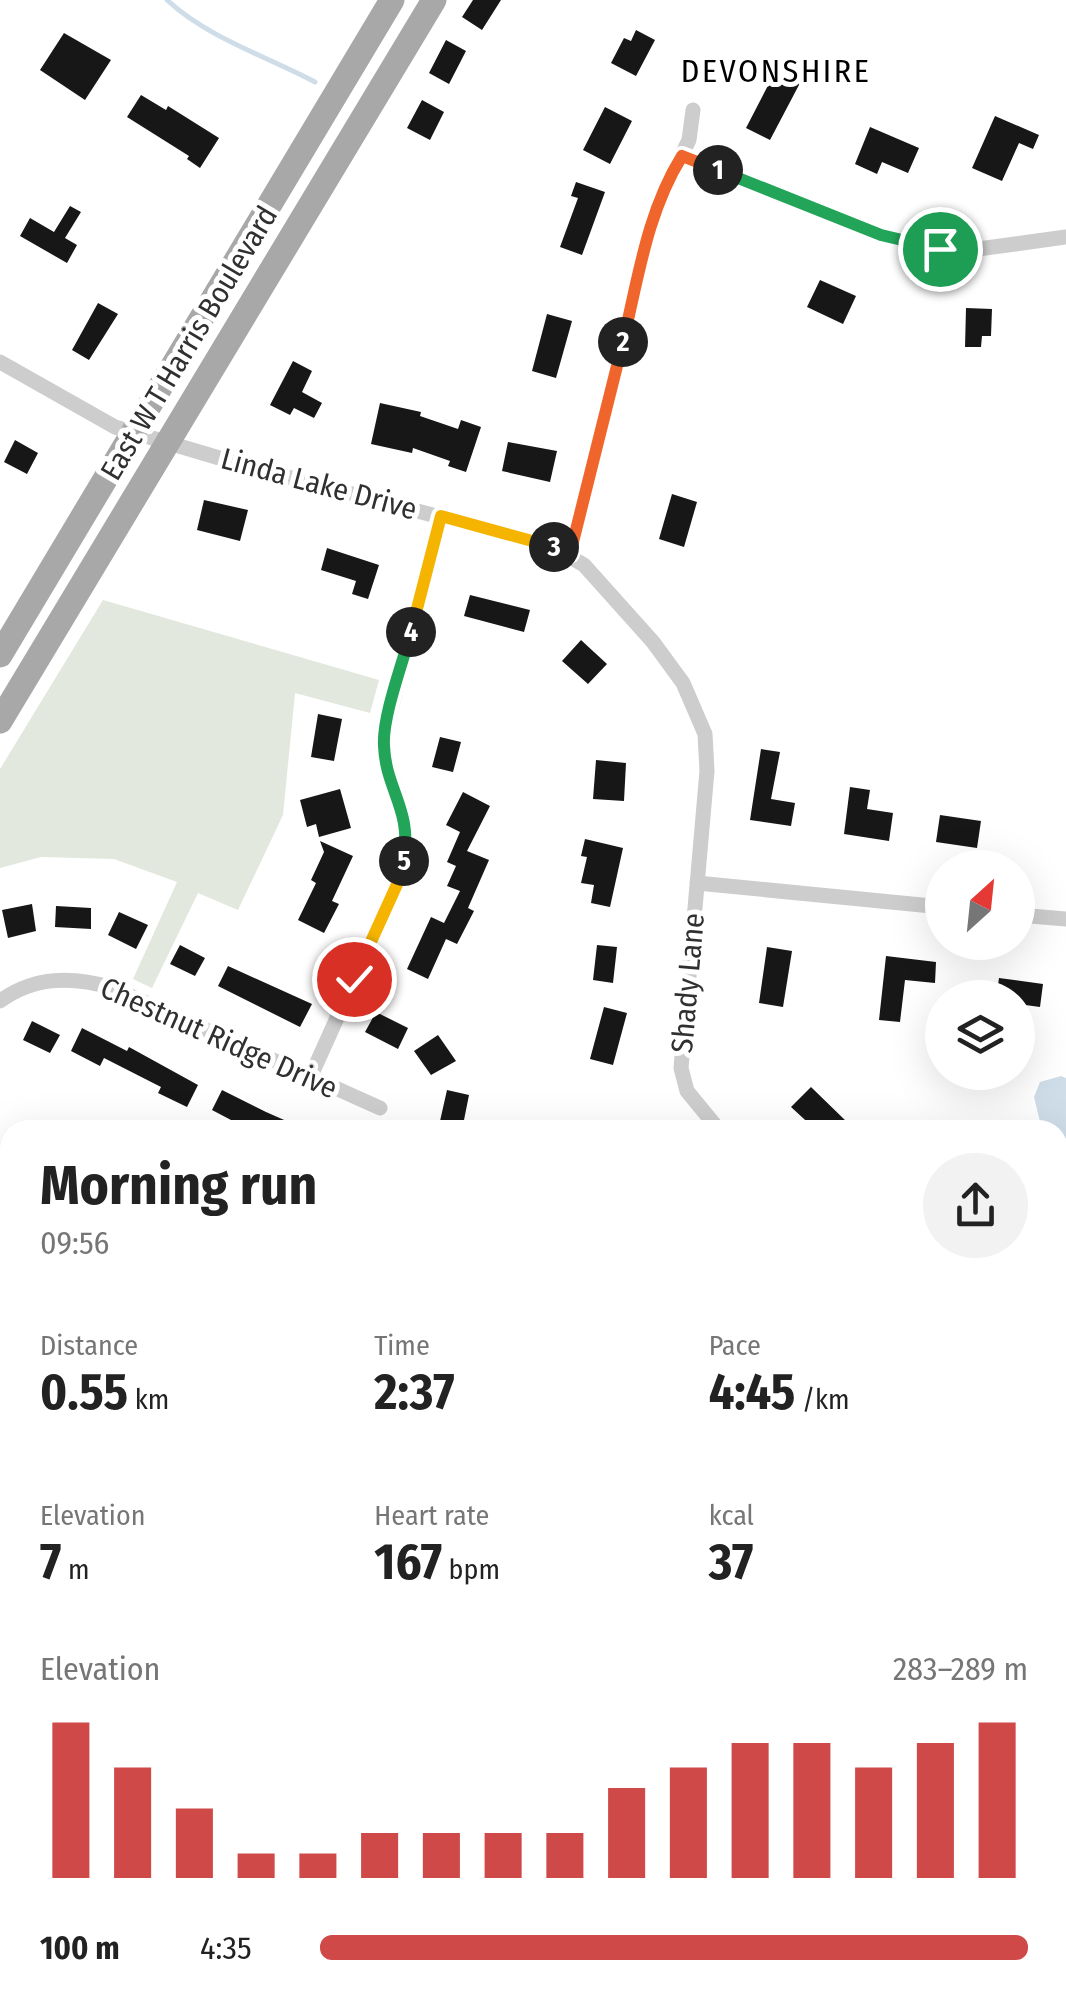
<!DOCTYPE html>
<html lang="en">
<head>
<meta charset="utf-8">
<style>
	:root { --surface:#fff; --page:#f2f2f2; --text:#222; --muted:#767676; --accent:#d04949 }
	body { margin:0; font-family:"Fira Sans Condensed",sans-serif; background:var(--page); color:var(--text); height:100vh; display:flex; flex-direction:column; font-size:38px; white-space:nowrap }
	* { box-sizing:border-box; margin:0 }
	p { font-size:32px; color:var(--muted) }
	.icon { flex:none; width:55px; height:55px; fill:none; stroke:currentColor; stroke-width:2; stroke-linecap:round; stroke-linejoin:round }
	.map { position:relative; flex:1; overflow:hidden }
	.details { position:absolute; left:0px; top:1120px; width:1068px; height:885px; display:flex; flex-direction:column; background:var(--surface); border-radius:30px 30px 0 0; box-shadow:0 10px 40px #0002 }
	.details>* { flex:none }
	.needle { width:65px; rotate:27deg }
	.fabs { position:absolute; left:925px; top:850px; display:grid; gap:20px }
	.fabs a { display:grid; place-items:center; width:110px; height:110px; border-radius:50%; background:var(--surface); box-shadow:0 10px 40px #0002; font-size:50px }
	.pin { position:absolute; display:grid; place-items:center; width:85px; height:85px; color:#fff; margin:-42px; border:5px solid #fff; border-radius:50%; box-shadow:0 2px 10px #0007 }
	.km { position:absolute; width:50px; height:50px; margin:-25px; border-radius:50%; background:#222; color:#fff; font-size:28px; line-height:50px; text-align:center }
	.round { display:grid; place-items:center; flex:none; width:105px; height:105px; border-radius:52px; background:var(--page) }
	.summary { display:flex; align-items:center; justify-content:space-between; height:170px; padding:0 40px }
	h1 { font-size:55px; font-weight:700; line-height:75px }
	.stats { display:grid; grid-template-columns:repeat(3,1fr); gap:15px; height:170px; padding:10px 40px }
	.stats div { display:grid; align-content:center }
	.stats b { font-size:50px; font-weight:700 }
	.stats small { font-size:28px; font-weight:400 }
	.stats p { font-size:28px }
	.chart { height:280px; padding:20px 40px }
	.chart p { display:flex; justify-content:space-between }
	.chart svg { width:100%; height:180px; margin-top:10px; stroke:var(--accent); stroke-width:6 }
	ul { padding:0 40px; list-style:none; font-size:32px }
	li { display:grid; grid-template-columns:160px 120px 1fr; align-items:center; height:75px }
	li i { height:25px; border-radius:12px; background:var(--accent) }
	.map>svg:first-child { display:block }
	.green { fill:#e2e8dd }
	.water { fill:#cfdde8 }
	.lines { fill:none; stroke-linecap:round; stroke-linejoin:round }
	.stream { stroke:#cfdde8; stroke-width:5 }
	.building { fill:#171717 }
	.street { stroke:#cdcdcd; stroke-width:15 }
	.primary { stroke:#a8a8a8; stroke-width:25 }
	.split-1-casing { stroke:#fff; stroke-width:20 }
	.split-2-casing { stroke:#fff; stroke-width:20 }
	.split-3-casing { stroke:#fff; stroke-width:20 }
	.split-4-casing { stroke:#fff; stroke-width:20 }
	.split-5-casing { stroke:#fff; stroke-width:20 }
	.split-6-casing { stroke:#fff; stroke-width:20 }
	.split-1 { stroke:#22a559; stroke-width:12 }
	.split-2 { stroke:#f0652b; stroke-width:12 }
	.split-3 { stroke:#f0652b; stroke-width:12 }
	.split-4 { stroke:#f5b400; stroke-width:12 }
	.split-5 { stroke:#22a559; stroke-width:12 }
	.split-6 { stroke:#f5b400; stroke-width:12 }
	.labels { text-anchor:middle; stroke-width:10; stroke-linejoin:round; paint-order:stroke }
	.street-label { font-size:30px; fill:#303030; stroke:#fff }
	.neighbourhood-label { font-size:32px; letter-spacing:2.5px; fill:#000; stroke:#fff }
</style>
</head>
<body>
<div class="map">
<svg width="1066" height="2005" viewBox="0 0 1066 2005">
	<rect width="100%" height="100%" fill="#fff"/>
	<path class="green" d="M 103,600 L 379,680 L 370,713 L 295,693 L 283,815 L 238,910 L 198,893 L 152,988 L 133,979 L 177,882 L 114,859 L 41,857 L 0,868 L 0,769 Z
		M 0,1872 L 10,1876 L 10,1995 L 296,1995 L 319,2005 L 0,2005 Z"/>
	<path class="water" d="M 1061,1076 L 1066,1078 L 1066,1181 L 1058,1167 L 1058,1130 L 1042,1130 L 1034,1097 L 1040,1082 Z
		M 657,1995 L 874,1995 L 873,2005 L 636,2005 Z"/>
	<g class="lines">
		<path class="stream" d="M 167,0 C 208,38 266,56 315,82
			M 1058,1896 L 1066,1894"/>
	</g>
	<path class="building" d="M 473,0 L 501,0 L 482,30 L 462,17 Z
		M 636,30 L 655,40 L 636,76 L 611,63 L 624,38 L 631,41 Z
		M 64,33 L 111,60 L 85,100 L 40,70 Z
		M 446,40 L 466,51 L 449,84 L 429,73 Z
		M 776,70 L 800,83 L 770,140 L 746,128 Z
		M 141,95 L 166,110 L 168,106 L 219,138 L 200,168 L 187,159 L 189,156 L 127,117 Z
		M 422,100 L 444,112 L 430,140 L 407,128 Z
		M 605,107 L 632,121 L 610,164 L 583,150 Z
		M 995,116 L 1039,135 L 1033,149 L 1019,143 L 1002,181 L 972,168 Z
		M 870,127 L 919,148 L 908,173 L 882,162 L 877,174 L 855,164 Z
		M 576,182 L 605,192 L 582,255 L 560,247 L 578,198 L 571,196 Z
		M 70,206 L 81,212 L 65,238 L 77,245 L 67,263 L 20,236 L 30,218 L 54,232 Z
		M 820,280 L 856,296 L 843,324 L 807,307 Z
		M 98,303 L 118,314 L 89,360 L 72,350 Z
		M 966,308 L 992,309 L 991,336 L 982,336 L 981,347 L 965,347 Z
		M 547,314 L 572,321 L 556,378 L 532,371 Z
		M 293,361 L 312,371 L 302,392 L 322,403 L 314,418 L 294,408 L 290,415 L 270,405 Z
		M 380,403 L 421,412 L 420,416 L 458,429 L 461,420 L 481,427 L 466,472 L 448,466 L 450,461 L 413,448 L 412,453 L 371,444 Z
		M 15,440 L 38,453 L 27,474 L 4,462 Z
		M 508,442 L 557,451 L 550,482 L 502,471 Z
		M 672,494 L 697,502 L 684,547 L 659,539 Z
		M 204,500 L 248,510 L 240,541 L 197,530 Z
		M 327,548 L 379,565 L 368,599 L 352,594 L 356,581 L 321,570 Z
		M 470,595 L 530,610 L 524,632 L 464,616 Z
		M 581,640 L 607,664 L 588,684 L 562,661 Z
		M 318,714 L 342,719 L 334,761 L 311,757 Z
		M 440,737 L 461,742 L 453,772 L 432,767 Z
		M 761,749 L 780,752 L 771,799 L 795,803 L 791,826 L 750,820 Z
		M 596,760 L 626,763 L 624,801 L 593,799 Z
		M 850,787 L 870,790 L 867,809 L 893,813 L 889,841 L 844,834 Z
		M 340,789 L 351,828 L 319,837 L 316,824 L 307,827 L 300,800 Z
		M 463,792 L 490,806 L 467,851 L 489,860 L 468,908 L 474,911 L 457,944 L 446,939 L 428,979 L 407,969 L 431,917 L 444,923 L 460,891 L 447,886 L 456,866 L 447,862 L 460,832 L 446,825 Z
		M 940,815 L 981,821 L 977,848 L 936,842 Z
		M 585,839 L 623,848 L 610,907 L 591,903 L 594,885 L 581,883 L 587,857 L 581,856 Z
		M 320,841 L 353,856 L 332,901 L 339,904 L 324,933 L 298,920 L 316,883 L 311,880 L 324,852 Z
		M 32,904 L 36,931 L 8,938 L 2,910 Z
		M 56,906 L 91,908 L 91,929 L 55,927 Z
		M 119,912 L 148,925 L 136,949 L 108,935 Z
		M 180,945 L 205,958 L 195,976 L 170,964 Z
		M 597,945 L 617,947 L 613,983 L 593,980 Z
		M 767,947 L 792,951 L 783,1007 L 759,1003 Z
		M 886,956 L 936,962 L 935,983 L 905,980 L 900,1022 L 879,1020 Z
		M 228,966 L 312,1004 L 300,1027 L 218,986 Z
		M 999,978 L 1043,984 L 1040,1007 L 1018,1004 L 1018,998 L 996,998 Z
		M 604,1007 L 627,1013 L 613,1065 L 590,1059 Z
		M 376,1012 L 408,1028 L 398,1049 L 365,1032 Z
		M 32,1021 L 60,1035 L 50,1053 L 23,1040 Z
		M 82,1028 L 127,1051 L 129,1047 L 198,1085 L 187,1107 L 158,1093 L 161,1087 L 104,1058 L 100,1066 L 71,1051 Z
		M 438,1035 L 456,1061 L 431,1075 L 414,1051 Z
		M 811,1087 L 848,1123 L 842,1130 L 816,1130 L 791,1107 Z
		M 222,1090 L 266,1112 L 307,1130 L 250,1130 L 212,1110 Z
		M 447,1090 L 469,1095 L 462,1130 L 438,1130 Z"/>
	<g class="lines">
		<path class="street" d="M 682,155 L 910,244 L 971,250 L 1066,237
			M 0,362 L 115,427 L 253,468 L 551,546 L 584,565 L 653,642 L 683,683 L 705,734 L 707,771 L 681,1068 L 687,1091 L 719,1130
			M 571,554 L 655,210 L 689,140 L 693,110
			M 697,883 L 942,907
			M 1018,915 L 1066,919
			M 0,1001 C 35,976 72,976 113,988 L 380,1108
			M 310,1078 L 399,880 C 406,856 410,831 402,807 C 395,782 383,763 384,736 L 441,516
			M 0,1232 L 10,1236
			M 0,1526 L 10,1530
			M 0,1848 L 10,1852
			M 408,2005 L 416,1995
			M 903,2005 L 903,1995"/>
		<path class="primary" d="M 0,655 L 392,0
			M 0,721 L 434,0"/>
	</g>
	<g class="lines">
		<g class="split-1-casing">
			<path id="split-1" d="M 718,170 L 881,235 L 940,249"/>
		</g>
		<g class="split-2-casing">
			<path id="split-2" d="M 623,342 C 638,279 647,212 682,156 L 718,170"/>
		</g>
		<g class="split-3-casing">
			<path id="split-3" d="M 554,547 L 570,554 L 623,342"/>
		</g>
		<g class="split-4-casing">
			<path id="split-4" d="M 411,632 L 441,516 L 554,547"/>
		</g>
		<g class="split-5-casing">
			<path id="split-5" d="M 404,861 C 412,808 386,791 384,746 C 382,717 403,662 411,632"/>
		</g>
		<g class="split-6-casing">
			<path id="split-6" d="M 354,979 L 399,880 L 404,861"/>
		</g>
		<use href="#split-1" class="split-1"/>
		<use href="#split-2" class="split-2"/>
		<use href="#split-3" class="split-3"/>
		<use href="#split-4" class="split-4"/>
		<use href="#split-5" class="split-5"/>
		<use href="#split-6" class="split-6"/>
	</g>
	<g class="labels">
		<g class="street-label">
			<text transform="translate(189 343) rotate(-59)" y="10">East W T Harris Boulevard</text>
			<text transform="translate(319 484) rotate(15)" y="10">Linda Lake Drive</text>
			<text transform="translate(688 983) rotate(-85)" y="10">Shady Lane</text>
			<text transform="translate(219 1038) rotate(24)" y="10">Chestnut Ridge Drive</text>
		</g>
		<g class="neighbourhood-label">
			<text x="776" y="82">DEVONSHIRE</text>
		</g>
	</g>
</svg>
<div class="fabs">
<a><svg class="needle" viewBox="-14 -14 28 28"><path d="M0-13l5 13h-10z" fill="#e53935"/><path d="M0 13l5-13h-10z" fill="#767676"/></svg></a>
<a><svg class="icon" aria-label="layers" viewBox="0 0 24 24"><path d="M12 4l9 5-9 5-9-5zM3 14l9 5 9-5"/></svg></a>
</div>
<div class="pin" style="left:940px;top:249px;background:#1e9e55"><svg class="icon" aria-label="arrive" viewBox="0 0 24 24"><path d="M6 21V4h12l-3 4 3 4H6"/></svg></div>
<div class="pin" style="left:354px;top:979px;background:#d93025"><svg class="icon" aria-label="check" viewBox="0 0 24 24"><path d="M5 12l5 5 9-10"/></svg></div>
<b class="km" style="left:718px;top:170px">1</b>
<b class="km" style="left:623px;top:342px">2</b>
<b class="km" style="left:554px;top:547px">3</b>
<b class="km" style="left:411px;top:632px">4</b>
<b class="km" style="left:404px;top:861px">5</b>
<section class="details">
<div class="summary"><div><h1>Morning run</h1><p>09:56</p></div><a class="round"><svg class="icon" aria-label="share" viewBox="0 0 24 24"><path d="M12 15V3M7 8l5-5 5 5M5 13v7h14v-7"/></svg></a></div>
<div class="stats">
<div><p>Distance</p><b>0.55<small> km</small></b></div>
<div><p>Time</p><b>2:37</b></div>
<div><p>Pace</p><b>4:45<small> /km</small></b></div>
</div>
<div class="stats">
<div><p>Elevation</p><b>7<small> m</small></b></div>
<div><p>Heart rate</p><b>167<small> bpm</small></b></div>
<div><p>kcal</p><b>37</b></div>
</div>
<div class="chart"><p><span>Elevation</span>283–289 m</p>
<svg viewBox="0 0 160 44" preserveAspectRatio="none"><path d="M5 44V6M15 44V17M25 44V27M35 44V38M45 44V38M55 44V33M65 44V33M75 44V33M85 44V33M95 44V22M105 44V17M115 44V11M125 44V11M135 44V17M145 44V11M155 44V6"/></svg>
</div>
<ul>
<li><b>100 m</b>4:35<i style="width:100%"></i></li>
</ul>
</section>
</div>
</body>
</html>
